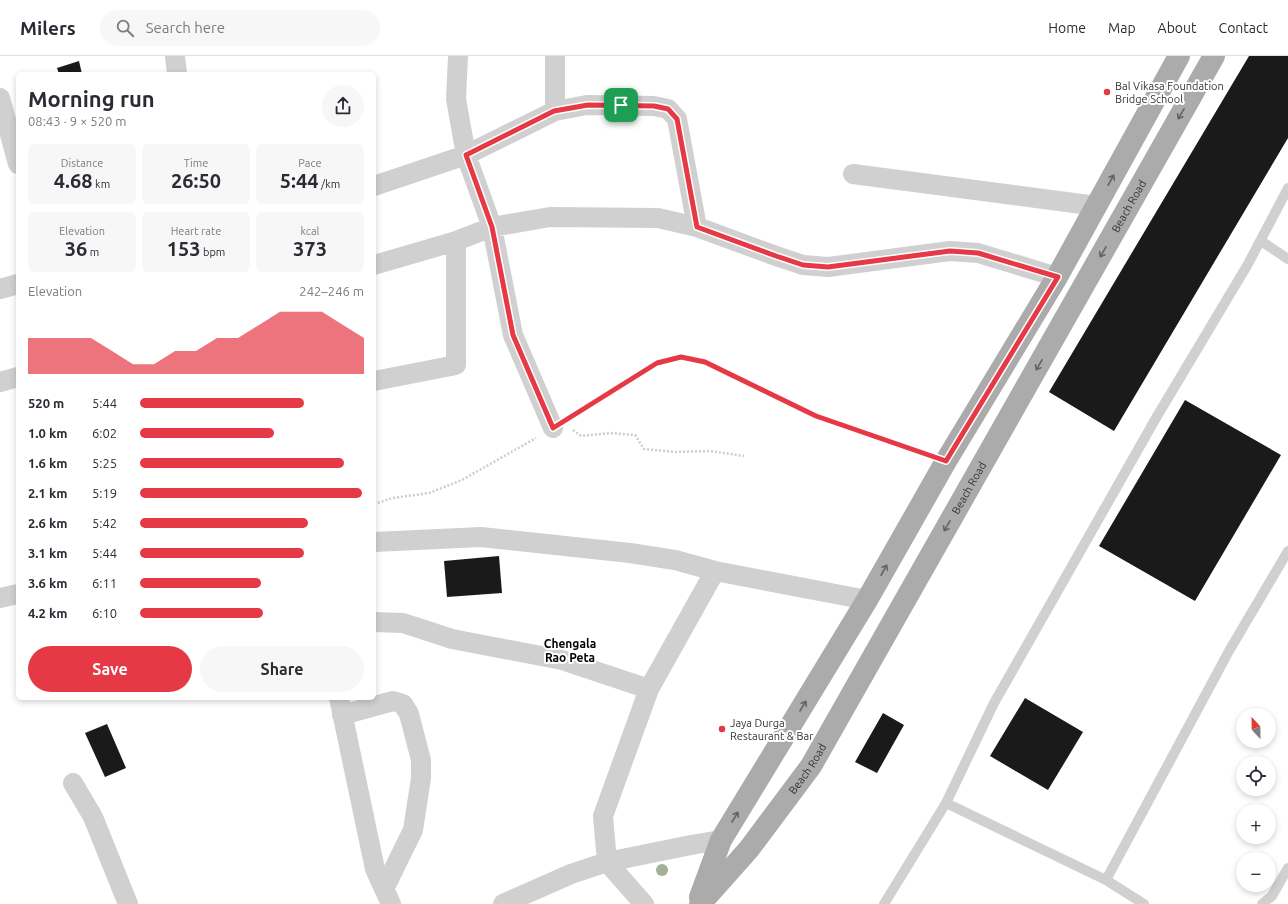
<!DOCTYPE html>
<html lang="en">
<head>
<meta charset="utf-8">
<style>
	:root { --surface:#fff; --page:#f7f7f7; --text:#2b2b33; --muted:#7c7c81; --line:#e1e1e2; --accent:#e63946 }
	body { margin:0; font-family:Ubuntu,sans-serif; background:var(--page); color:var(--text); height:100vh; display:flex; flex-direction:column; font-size:15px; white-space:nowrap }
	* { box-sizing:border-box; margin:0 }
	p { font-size:13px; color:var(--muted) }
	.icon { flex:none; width:22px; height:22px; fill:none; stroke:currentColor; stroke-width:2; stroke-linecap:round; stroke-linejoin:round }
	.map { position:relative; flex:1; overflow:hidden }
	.sheet { position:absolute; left:16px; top:16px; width:360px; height:628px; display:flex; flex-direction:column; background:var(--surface); border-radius:6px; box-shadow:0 2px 6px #0003 }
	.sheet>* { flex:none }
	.needle { width:26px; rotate:338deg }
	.fabs { position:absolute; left:1236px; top:652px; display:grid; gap:8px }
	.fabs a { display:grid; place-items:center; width:40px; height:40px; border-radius:50%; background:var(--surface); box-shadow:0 2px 6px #0003; font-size:20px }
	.pin { position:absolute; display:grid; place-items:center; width:34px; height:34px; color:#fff; margin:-17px; border-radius:8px; box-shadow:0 2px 6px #0006 }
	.round { display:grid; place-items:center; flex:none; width:42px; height:42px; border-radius:21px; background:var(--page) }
	.summary { display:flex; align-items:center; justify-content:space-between; height:68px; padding:0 12px }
	h1 { font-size:22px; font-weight:700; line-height:30px }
	.stats { display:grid; grid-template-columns:repeat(3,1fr); gap:6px; height:68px; padding:4px 12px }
	.stats div { display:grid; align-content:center; border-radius:6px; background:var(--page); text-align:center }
	.stats b { font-size:20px; font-weight:700 }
	.stats small { font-size:11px; font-weight:400 }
	.stats p { font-size:11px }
	.chart { height:112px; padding:8px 12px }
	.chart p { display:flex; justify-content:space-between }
	.chart svg { width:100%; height:72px; margin-top:4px; fill:var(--accent); opacity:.7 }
	.primary-button { display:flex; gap:8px; margin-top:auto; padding:8px 12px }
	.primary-button a { flex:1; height:46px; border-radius:24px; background:var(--accent); color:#fff; font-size:16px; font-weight:700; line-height:46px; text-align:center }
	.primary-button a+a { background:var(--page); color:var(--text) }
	ul { padding:0 12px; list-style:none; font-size:13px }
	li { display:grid; grid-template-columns:64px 48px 1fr; align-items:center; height:30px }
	li i { height:10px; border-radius:5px; background:var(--accent) }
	header { display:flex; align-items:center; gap:24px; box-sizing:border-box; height:56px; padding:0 20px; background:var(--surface); border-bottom:1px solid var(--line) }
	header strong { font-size:19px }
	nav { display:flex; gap:22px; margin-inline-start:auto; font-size:14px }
	.search { width:280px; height:36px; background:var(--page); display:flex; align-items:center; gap:10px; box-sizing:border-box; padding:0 14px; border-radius:22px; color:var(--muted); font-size:15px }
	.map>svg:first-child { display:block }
	.building { fill:#1a1a1a }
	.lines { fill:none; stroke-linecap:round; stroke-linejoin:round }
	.path { stroke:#cdcdcd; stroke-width:2.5; stroke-dasharray:2 2; stroke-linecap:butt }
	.service { stroke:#d0d0d0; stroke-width:10 }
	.minor { stroke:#d0d0d0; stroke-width:20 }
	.primary { stroke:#ababab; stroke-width:22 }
	.tree { fill:#a2b095 }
	.oneway { stroke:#636363 }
	.route-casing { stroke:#fff; stroke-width:8 }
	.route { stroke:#e63946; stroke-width:5 }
	.poi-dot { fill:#e63946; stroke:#fff; stroke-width:1.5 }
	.labels { text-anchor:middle; stroke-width:4; stroke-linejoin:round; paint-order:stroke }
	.poi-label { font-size:11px; fill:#333; stroke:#fff; text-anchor:start }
	.street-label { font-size:11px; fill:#333; stroke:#fff }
	.neighbourhood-label { font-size:12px; font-weight:bold; fill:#000; stroke:#fff }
</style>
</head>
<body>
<header>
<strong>Milers</strong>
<div class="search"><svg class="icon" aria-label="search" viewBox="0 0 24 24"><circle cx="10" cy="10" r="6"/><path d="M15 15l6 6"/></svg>Search here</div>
<nav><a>Home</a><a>Map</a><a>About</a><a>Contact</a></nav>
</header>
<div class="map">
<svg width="1288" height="848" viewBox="0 0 1288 848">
	<rect width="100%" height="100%" fill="#fff"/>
	<path class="building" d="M 1249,0 L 1288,0 L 1288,82 L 1114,375 L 1049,336 Z
		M 79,5 L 82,18 L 59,18 L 57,12 Z
		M 1185,344 L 1281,399 L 1195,545 L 1099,490 Z
		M 499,500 L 502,537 L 447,541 L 444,505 Z
		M 1025,642 L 1083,676 L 1048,734 L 990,700 Z
		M 883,657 L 904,669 L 877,717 L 855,706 Z
		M 107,668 L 126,712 L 105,721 L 85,677 Z"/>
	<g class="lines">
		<path class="path" d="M 570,362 L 657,307 L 681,301 L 705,306 L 816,359 L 925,398
			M 573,374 L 581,380 L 611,377 L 635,379 L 644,393 L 676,396 L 710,395 L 744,400
			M 374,448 L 393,442 L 429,437 L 462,424 L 536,382"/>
		<path class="service" d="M 1261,185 L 1288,203
			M 946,747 L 1106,824 L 1229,595 L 1288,495
			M 1106,824 L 1144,848
			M 884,848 L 946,747 L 994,647 L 1156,362 L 1248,208 L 1288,132
			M 1262,848 L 1272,840 L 1288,812"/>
		<path class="minor" d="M 175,0 L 177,18
			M 458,0 L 456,43 L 466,99 L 492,171 L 513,279 L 553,372
			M 0,42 L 18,108
			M 555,55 L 587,49 L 654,50 L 668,53 L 677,63 L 697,171
			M 853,118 L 1097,150
			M 374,130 L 466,99 L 555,55 L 555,0
			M 374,209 L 456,185 L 492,171 L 550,161 L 658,162 L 697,171 L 776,200 L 803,209 L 828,211 L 950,195 L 978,197 L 1057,221
			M 0,233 L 18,228
			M 374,325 L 456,309 L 456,185
			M 0,326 L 18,321
			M 374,486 L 481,481 L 630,497 L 675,504 L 715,515 L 867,544
			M 0,542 L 18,538
			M 374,566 L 403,567 L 452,583 L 562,604 L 649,633
			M 339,642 L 375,813 L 391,848
			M 342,659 L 393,645 L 403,648 L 409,658 L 421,704 L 421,722 L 413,774 L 384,833
			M 73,727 L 93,761 L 128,848
			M 503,848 L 571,818 L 607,806 L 691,789 L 721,784
			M 644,848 L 607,806 L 603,760 L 649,633 L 715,515"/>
		<g class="primary">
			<path d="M 700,841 L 721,784 L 867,544 L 946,405 L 1057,221 L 1179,0"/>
			<path id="s1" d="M 700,848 L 749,793 L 811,710 L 1214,0"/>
		</g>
	</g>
	<circle class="tree" cx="662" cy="814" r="6"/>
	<defs><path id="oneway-shaft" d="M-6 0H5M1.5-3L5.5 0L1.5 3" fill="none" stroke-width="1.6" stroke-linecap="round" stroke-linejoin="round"/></defs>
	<g class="oneway">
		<use href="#oneway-shaft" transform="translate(1181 58) rotate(120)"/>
		<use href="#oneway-shaft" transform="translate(1111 124) rotate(-61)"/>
		<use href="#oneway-shaft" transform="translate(1103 196) rotate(120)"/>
		<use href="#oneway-shaft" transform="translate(1039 309) rotate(120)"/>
		<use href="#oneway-shaft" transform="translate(947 470) rotate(120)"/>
		<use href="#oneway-shaft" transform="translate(884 514) rotate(-61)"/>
		<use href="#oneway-shaft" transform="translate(803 650) rotate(-59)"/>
		<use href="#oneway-shaft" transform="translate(735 761) rotate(-59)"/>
	</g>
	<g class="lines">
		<g class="route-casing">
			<path id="route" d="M 588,49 L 654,50 L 668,53 L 677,63 L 697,171 L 776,200 L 803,209 L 828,211 L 950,195 L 978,197 L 1058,221 L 946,405 L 816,360 L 705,306 L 681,301 L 657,307 L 553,372 L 513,279 L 492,171 L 466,99 L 554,55 Z"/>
		</g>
		<use href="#route" class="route"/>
	</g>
	<g class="poi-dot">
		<circle cx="1107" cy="36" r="4"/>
		<circle cx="722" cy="673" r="4"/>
	</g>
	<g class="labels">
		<g class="poi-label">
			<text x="1115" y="34">Bal Vikasa Foundation<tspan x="1115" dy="13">Bridge School</tspan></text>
			<text x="730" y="671">Jaya Durga<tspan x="730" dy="13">Restaurant &amp; Bar</tspan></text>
		</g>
		<g class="street-label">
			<text dy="4" stroke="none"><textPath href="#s1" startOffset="821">Beach Road</textPath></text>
			<text dy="4" stroke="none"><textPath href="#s1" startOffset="497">Beach Road</textPath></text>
			<text dy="4" stroke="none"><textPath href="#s1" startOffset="173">Beach Road</textPath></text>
		</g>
		<g class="neighbourhood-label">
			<text x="570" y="592">Chengala<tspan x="570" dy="14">Rao Peta</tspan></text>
		</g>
	</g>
</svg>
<div class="fabs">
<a><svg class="needle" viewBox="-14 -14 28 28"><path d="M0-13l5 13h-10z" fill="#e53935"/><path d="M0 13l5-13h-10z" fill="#7c7c81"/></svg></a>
<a><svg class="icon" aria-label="locate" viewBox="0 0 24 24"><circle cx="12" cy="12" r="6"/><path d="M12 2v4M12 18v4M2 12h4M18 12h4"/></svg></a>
<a>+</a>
<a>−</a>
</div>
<div class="pin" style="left:621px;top:49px;background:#1e9e55"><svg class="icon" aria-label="arrive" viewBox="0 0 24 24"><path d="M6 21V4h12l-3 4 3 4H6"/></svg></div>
<section class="sheet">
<div class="summary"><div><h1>Morning run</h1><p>08:43 · 9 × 520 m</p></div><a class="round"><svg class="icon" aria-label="share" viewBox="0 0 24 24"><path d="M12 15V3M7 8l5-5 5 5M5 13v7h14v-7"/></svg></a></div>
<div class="stats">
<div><p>Distance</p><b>4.68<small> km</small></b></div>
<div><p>Time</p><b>26:50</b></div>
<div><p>Pace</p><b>5:44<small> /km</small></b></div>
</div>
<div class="stats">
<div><p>Elevation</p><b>36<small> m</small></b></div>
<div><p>Heart rate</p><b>153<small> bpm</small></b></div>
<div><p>kcal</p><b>373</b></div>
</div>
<div class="chart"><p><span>Elevation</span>242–246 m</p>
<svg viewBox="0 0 160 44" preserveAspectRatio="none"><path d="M0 44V22L10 22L20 22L30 22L40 30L50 38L60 38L70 30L80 30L90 22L100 22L110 14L120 6L130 6L140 6L150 14L160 22V44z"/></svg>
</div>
<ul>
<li><b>520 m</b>5:44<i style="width:73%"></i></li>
<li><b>1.0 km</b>6:02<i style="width:60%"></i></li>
<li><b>1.6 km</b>5:25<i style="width:91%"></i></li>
<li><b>2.1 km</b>5:19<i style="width:99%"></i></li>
<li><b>2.6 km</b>5:42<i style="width:75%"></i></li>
<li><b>3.1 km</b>5:44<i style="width:73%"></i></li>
<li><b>3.6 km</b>6:11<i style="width:54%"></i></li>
<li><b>4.2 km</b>6:10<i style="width:55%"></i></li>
</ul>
<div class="primary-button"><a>Save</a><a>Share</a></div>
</section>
</div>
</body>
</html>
